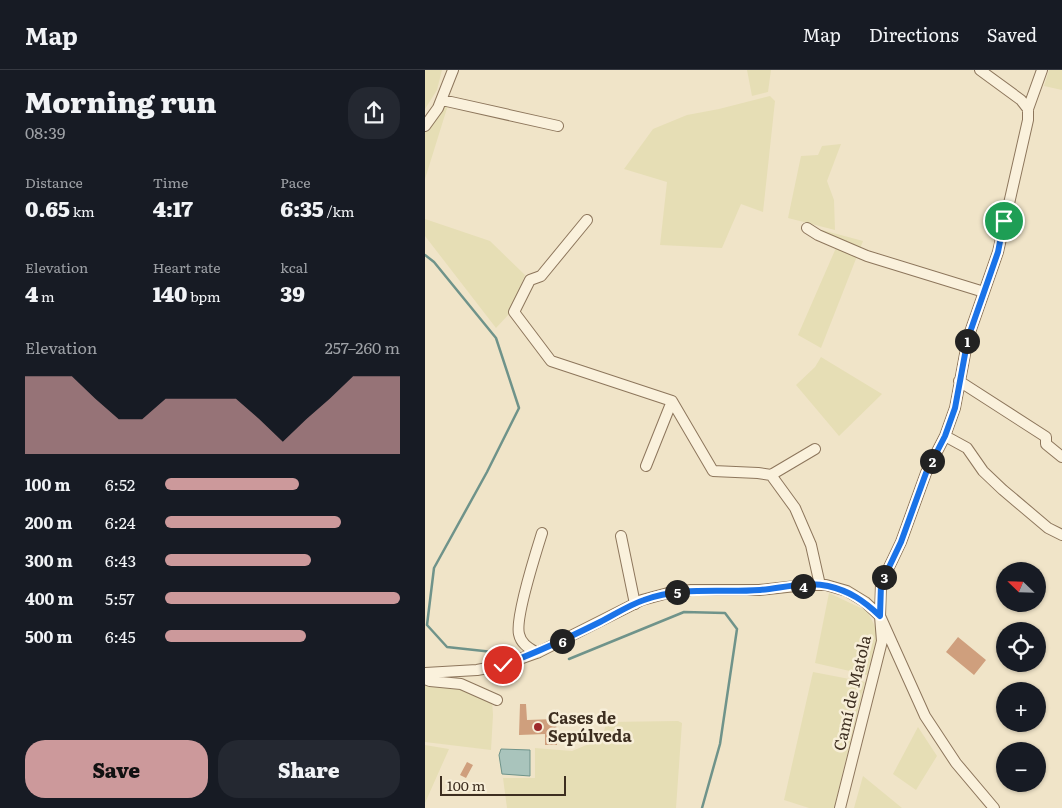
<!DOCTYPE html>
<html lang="en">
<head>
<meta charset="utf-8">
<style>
	:root { --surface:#171b24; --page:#242831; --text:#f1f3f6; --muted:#9ea1a6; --line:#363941; --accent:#cc999b }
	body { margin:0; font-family:Literata,serif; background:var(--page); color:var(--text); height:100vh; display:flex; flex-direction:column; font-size:19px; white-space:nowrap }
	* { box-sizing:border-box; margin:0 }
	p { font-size:16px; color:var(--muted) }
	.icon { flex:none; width:28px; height:28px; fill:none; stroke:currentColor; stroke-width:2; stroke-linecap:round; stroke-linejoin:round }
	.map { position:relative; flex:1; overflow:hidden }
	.sheet { display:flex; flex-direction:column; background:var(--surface); width:425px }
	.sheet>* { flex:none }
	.needle { width:32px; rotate:293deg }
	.tools { position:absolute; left:571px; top:492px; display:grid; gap:10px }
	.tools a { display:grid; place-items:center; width:50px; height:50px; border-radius:50%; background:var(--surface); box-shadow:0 1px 4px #0004; font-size:25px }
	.scale { position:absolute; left:15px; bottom:12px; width:126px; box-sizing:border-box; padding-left:5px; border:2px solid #3d2e20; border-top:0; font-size:14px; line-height:18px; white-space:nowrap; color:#3d2e20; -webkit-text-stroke:4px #f7eed8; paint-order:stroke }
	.pin { position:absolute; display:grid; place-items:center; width:42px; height:42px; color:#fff; margin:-21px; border:2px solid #fff; border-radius:50%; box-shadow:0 1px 5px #0007 }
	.km { position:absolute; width:25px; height:25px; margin:-12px; border-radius:50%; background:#222; color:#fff; font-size:14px; line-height:25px; text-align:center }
	.round { display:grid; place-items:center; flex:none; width:52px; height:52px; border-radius:20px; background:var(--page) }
	.head { display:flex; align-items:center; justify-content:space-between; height:85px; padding:0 25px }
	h1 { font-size:28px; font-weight:800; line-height:38px }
	.metrics { display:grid; grid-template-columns:repeat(3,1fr); gap:8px; height:85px; padding:5px 25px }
	.metrics div { display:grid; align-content:center }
	.metrics b { font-size:21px; font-weight:800 }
	.metrics small { font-size:14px; font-weight:400 }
	.metrics p { font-size:14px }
	.chart { height:140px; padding:10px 25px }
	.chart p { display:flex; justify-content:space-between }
	.chart svg { width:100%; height:90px; margin-top:5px; fill:var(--accent); opacity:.7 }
	.action { display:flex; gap:10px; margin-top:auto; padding:10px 25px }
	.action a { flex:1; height:58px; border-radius:20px; background:var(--accent); color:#111; font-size:20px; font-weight:800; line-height:58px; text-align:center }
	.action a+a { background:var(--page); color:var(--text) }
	ul { padding:0 25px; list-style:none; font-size:16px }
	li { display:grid; grid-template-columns:80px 60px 1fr; align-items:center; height:38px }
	li i { height:12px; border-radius:6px; background:var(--accent) }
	header { display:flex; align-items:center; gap:30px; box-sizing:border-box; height:70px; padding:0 25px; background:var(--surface); border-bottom:1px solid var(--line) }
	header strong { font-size:24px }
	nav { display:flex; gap:28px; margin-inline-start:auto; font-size:18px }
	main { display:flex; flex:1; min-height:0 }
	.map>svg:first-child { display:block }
	.farmland { fill:#e6deb5 }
	.water { fill:#a9c4bc; stroke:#6f938a }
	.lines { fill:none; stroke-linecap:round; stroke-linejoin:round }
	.stream { stroke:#6f938a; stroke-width:2.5 }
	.building { fill:#cf9f7d }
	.minor-casing { stroke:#8d765c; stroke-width:12 }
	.minor { stroke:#faf1dc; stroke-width:10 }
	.route-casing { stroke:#fff; stroke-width:10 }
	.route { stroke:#1a73e8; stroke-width:6 }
	.poi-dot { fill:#9e2a2b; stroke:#f7eed8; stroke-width:2 }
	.labels { text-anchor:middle; stroke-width:5; stroke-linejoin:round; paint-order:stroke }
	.street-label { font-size:16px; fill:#3d2e20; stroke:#f7eed8 }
	.poi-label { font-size:16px; font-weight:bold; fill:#3d2e20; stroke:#f7eed8; text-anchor:start }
</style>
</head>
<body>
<header>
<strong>Map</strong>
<nav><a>Map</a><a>Directions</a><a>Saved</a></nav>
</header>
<main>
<section class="sheet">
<div class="head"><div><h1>Morning run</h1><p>08:39</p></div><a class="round"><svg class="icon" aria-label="share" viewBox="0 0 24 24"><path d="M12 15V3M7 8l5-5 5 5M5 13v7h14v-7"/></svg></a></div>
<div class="metrics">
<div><p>Distance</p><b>0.65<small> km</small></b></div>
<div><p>Time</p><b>4:17</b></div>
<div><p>Pace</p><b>6:35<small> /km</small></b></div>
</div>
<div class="metrics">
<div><p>Elevation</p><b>4<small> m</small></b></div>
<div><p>Heart rate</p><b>140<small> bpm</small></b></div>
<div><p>kcal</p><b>39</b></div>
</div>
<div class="chart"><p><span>Elevation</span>257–260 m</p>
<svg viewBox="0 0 160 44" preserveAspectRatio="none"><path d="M0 44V6L10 6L20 6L30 17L40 27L50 27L60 17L70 17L80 17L90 17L100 27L110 38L120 27L130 17L140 6L150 6L160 6V44z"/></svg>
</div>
<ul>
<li><b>100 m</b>6:52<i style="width:57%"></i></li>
<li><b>200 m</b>6:24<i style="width:75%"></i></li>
<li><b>300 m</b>6:43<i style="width:62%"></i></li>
<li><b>400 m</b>5:57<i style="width:100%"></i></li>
<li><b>500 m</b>6:45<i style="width:60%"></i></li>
</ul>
<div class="action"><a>Save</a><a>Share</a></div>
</section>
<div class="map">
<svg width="637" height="738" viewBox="0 0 637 738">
	<rect width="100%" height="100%" fill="#f0e4c8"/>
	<path class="farmland" d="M 0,0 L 17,0 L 12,20 L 0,39 Z
		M 322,0 L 346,0 L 343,22 L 327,26 Z
		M 624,0 L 637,0 L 637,20 L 619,16 Z
		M 345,26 L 350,31 L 338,142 L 316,134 L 297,178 L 235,175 L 242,112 L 199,99 L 228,59 L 262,45 L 294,39 Z
		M 20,35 L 23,35 L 0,109 L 0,59 Z
		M 416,74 L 402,111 L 409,130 L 410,160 L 363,148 L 376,86 L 393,85 L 397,76 Z
		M 0,149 L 65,171 L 100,205 L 85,243 L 71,258 L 0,166 Z
		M 397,160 L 438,171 L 396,278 L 373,265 L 414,171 L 396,163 Z
		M 396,287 L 457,324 L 414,366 L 371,315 L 390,297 Z
		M 404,523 L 442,541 L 453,562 L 442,605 L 390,593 Z
		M 388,602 L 440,612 L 409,738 L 384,738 L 359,730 Z
		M 0,615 L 34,619 L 67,631 L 68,645 L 66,680 L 0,672 Z
		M 253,651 L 257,653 L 251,738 L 82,738 L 78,708 L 110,708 L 110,678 L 147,681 L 176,669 L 182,652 Z
		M 493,657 L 512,686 L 491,720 L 468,704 Z
		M 0,675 L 24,679 L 0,733 Z
		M 438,706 L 477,738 L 429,738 Z"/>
	<path class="water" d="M 76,679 L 105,680 L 105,706 L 77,704 L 74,685 Z"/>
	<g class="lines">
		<path class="stream" d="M 0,185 L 9,192 L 71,268 L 94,338 L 62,402 L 9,498 L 2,555 L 22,577 L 77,583
			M 144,589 L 259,542 L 300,543 L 312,559 L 295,674 L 277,738"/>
	</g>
	<path class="building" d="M 533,567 L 561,590 L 549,605 L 521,582 Z
		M 95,634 L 101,634 L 102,650 L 131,649 L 132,675 L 120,675 L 120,664 L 94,665 Z
		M 42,692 L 48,695 L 41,708 L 35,705 Z"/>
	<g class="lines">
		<g class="minor-casing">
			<path id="minor" d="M 555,0 L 596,30 L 603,39
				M 17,30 L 133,56
				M 0,56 L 13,38 L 28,0
				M 162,150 L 116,206 L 105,210 L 89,242 L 126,291 L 247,331 L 288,401 L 333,403 L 346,405 L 370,438 L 386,475 L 395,515
				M 382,158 L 393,165 L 442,186 L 559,222
				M 534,311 L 621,367 L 621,374 L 637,387
				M 520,366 L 542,378 L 558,401 L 578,420 L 623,458 L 637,465
				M 221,396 L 247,331
				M 346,405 L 390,379
				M 196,466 L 210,534
				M 112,583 C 104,578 96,574 94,564 C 90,548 111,482 117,463
				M 0,603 L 52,600 L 78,595 L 114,582 L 217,530 L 243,523 L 266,520 L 334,520 L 380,515 L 401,515 L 422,521 L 440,532 L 455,546 L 500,646 L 531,693 L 569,738
				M 0,609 L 5,611 L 36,614 L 72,630
				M 415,738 L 457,571 L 455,546 L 456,514 L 476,472 L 501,403 L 520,366 L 530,338 L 543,268 L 573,182 L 603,50 L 603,39 L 617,0"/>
		</g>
		<use href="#minor" class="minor"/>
	</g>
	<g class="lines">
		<g class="route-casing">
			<path id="route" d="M 78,595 C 111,583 143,568 175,552 C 189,545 204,535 219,530 C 257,516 296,523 335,520 C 357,518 382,511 403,516 C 425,521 439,531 455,546 L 456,514 L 476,472 L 501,403 L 520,366 L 530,338 L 543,268 L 573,182 L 579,151"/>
		</g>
		<use href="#route" class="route"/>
	</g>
	<circle class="poi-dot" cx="113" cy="657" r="5"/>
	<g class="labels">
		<g class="street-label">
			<text transform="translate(427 623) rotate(-77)" y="6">Camí de Matola</text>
		</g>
		<g class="poi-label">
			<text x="123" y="654">Cases de<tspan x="123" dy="18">Sepúlveda</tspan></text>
		</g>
	</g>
</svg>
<div class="tools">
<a><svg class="needle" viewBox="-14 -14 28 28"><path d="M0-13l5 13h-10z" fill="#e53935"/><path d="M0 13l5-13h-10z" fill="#9ea1a6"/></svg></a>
<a><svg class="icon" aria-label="locate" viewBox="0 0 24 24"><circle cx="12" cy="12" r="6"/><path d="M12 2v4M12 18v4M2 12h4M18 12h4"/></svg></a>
<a>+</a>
<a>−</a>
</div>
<div class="scale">100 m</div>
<div class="pin" style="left:579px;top:151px;background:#1e9e55"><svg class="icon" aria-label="arrive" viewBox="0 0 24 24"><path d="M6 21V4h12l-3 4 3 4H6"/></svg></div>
<div class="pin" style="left:78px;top:595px;background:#d93025"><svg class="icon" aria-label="check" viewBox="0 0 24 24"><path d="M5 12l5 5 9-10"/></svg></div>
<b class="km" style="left:542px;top:271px">1</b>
<b class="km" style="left:507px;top:391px">2</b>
<b class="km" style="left:459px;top:507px">3</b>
<b class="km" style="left:378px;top:516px">4</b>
<b class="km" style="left:252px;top:522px">5</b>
<b class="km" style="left:137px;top:571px">6</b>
</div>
</main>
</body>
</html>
